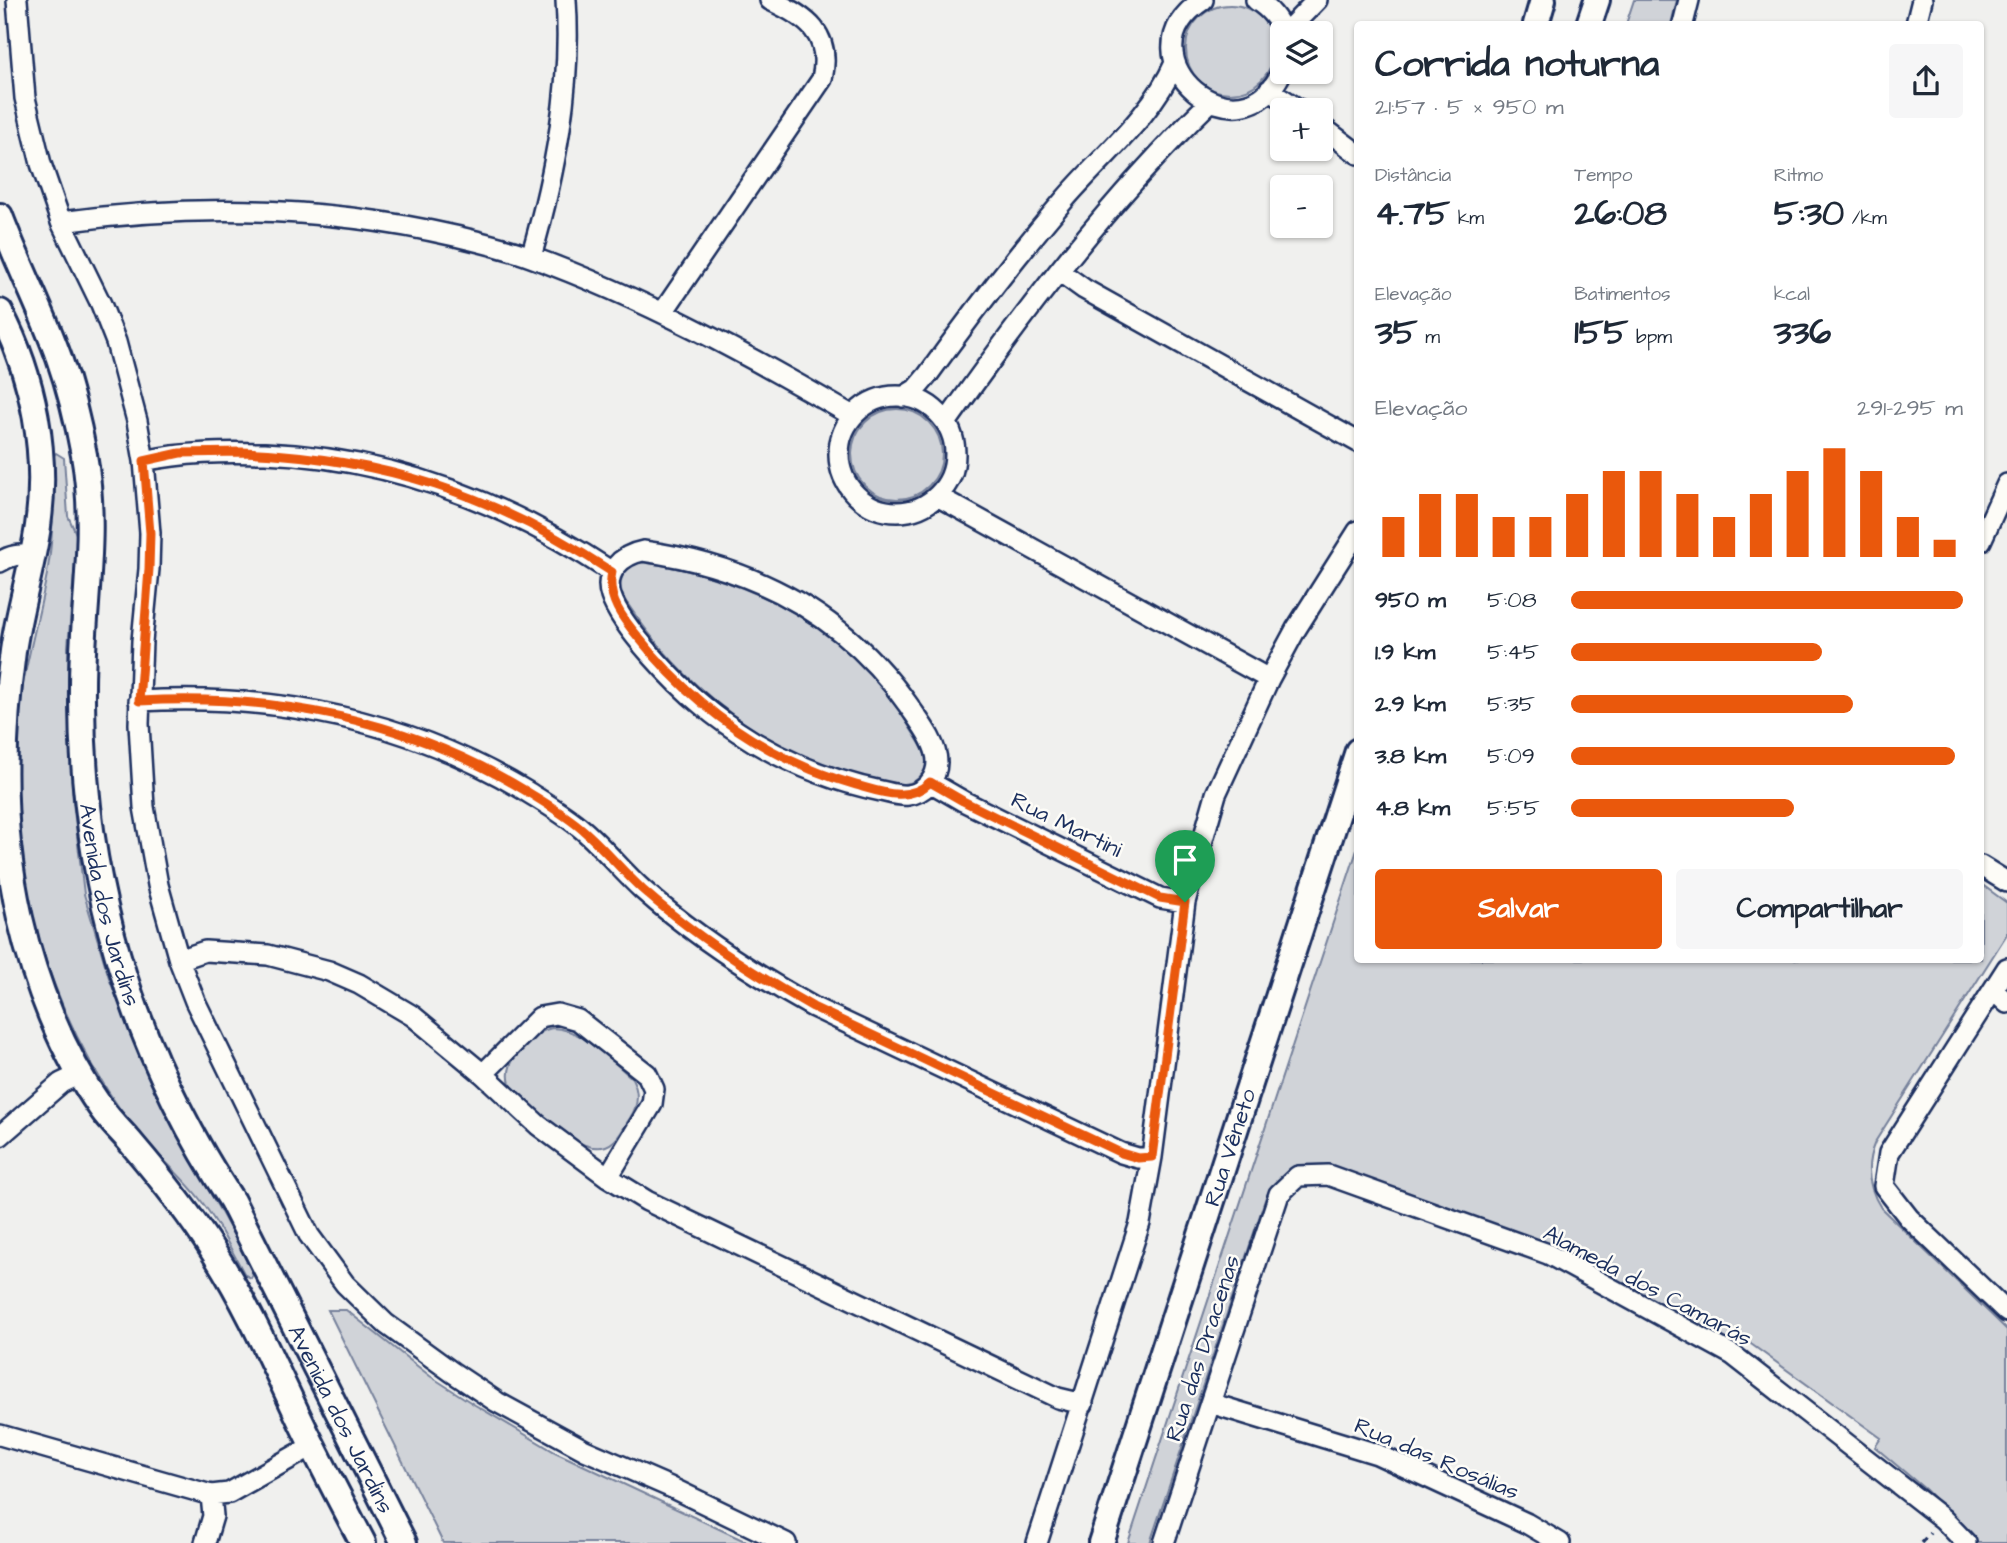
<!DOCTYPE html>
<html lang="pt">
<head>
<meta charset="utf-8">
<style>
	:root { --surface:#fff; --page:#f6f6f7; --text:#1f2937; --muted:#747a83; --accent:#ea580c }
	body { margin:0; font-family:"Architects Daughter",sans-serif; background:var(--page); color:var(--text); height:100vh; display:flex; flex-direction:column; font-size:26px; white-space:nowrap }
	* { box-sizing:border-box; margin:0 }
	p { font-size:23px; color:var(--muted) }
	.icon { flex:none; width:38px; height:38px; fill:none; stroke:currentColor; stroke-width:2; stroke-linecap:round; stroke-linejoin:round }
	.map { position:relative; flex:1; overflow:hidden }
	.drawer { position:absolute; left:1354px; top:21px; width:630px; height:942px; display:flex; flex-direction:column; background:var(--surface); border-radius:7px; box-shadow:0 2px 5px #0004 }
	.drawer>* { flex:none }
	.controls { position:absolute; left:1270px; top:21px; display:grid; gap:14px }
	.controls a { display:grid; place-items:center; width:63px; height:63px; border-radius:7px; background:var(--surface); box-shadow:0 2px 5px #0004; font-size:35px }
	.pin { position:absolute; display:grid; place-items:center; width:60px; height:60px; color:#fff; margin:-72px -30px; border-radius:50% 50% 50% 0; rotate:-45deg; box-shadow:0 0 7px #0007 }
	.pin .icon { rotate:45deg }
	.round { display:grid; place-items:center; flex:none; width:74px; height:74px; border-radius:7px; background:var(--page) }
	.head { display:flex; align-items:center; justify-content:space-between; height:119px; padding:0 21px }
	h1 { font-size:38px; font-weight:800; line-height:52px }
	.metrics { display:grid; grid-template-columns:repeat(3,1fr); gap:10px; height:119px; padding:7px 21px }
	.metrics div { display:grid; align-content:center }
	.metrics b { font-size:35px; font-weight:800 }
	.metrics small { font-size:19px; font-weight:400 }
	.metrics p { font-size:19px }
	.chart { height:196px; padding:14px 21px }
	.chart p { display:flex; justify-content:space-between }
	.chart svg { width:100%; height:126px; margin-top:7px; stroke:var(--accent); stroke-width:6 }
	.primary-button { display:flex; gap:14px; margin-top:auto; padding:14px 21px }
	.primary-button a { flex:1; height:80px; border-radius:7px; background:var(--accent); color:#fff; font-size:28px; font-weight:800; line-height:80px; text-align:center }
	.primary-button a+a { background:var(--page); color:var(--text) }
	ul { padding:0 21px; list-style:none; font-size:23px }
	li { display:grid; grid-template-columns:112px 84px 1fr; align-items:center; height:52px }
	li i { height:18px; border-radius:9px; background:var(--accent) }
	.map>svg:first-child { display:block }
	.green { fill:#d0d3d8; stroke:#76819b; stroke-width:2 }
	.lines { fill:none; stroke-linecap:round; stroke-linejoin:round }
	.minor-casing { stroke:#1b2f5e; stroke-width:24 }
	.tertiary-casing { stroke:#1b2f5e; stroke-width:30 }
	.path { stroke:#1b2f5e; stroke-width:3.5; stroke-dasharray:7 5; stroke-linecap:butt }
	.minor { stroke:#fdfcf7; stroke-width:19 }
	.tertiary { stroke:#fdfcf7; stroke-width:24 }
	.route-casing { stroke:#fff; stroke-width:14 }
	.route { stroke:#ea580c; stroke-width:9 }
	.labels { text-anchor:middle; stroke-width:5; stroke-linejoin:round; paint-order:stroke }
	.street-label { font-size:23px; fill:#1b2f5e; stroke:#fdfcf7 }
</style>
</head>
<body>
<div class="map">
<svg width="2007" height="1543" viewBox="0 0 2007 1543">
	<rect width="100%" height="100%" fill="#f0f0ee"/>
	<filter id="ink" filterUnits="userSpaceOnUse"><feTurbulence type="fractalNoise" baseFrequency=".0143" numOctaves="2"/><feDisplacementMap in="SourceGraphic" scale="14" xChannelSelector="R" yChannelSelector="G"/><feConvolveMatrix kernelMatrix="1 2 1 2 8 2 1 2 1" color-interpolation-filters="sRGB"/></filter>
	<g filter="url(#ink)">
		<path class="green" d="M 1634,0 L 1677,0 L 1671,24 L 1626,24 Z
			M1186 49a44 44 0 1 1 88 0a44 44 0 1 1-88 0Z
			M852 454a45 45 0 1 1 90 0a45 45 0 1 1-90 0Z
			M 56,453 L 64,458 L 68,516 L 77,536 L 68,647 L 68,702 L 73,802 L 84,894 L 110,981 L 147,1072 L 168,1116 L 254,1272 L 251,1278 L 245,1275 C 231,1249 217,1221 199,1198 C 175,1168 146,1146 124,1115 C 48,1008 10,877 16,746 C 18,686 36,632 47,574 C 54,535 54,497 52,458 Z
			M 643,562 C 755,579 854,630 912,731 C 920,744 933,760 922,774 C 911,791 889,782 873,779 C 768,756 683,688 625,600 C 615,582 623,565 643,562 Z
			M 1358,847 L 1358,959 L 1981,959 L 1981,884 L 2007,903 L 2007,934 L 1875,1142 C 1865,1165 1867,1186 1881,1208 L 2007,1330 L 2007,1543 L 1977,1543 L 1926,1490 L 1875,1447 L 1881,1438 L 1744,1339 L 1736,1348 L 1554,1252 L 1322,1166 C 1296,1165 1278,1175 1266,1197 L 1150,1543 L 1128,1543 Z
			M 552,1028 C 582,1028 609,1059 632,1078 C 639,1092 639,1105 630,1118 C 625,1125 621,1135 614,1141 C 587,1166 536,1110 514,1093 C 502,1072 512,1057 528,1043 C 536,1036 541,1030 552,1028 Z
			M 328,1310 L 346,1310 L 430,1376 L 475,1405 L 555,1452 L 749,1543 L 443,1543 Z"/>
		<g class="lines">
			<g class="minor-casing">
				<path id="minor" d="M 17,0 L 25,98 L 41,164 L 61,222 L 101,304 L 116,342 L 137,421 L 144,461 L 150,533 L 149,569 L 142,641 L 139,724 L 144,807 L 158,885 L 179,960 L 195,1001 L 309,1235 L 345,1284 L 386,1324 L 452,1372 L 497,1402 L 585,1450 L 670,1487 L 786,1543
					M 1203,0 C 1115,58 1243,162 1283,69
					M 1256,0 C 1270,9 1277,18 1284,33
					M 1683,24 L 1689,0
					M 1916,24 L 1922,0
					M 1285,33 L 1317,0
					M 1269,90 L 1300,110
					M 1321,126 L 1358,154
					M 61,222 C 193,204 325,206 455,236 C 480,242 507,248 531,257 C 644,298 750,356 853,416
					M 531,257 C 555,173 572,87 566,0
					M 1059,271 L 1084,289 L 1358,442
					M 663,312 L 822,79 C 832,34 807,17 770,0
					M839 454a58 58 0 1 1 116 0a58 58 0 1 1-116 0Z
					M 903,397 L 916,389 L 927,376 C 971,315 1016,256 1065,199 C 1103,155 1151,117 1175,63
					M 946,423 C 1026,310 1110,199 1210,102
					M 144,461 C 185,452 223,452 265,453 C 391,458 508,503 612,572
					M 937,496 L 1269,679
					M 1981,541 L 2007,484
					M 643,551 C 752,566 845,614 909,706 C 919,721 937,743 937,762 C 937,779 924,793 908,795 C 899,796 890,793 881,791 C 837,782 793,765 754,742 C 736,731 718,719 702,705 C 676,684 621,627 611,596 C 603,572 622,555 643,551 Z
					M 0,562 C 11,555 19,554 32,556
					M 139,701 C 275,693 408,720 526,791 C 545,803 566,815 583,830 C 604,848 622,871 643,890 C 695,936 752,973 813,1007 L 1121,1153 L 1138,1158 L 1152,1157
					M 930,782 L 963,801 L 1160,898 L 1185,902
					M 1981,866 L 2007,882
					M 179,960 L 205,951 L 268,955 L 329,971 L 359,984 L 413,1016 L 483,1074 L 538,1125 L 608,1177 L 647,1201 L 1058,1398 L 1083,1404
					M 2007,968 L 1889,1153 L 1884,1186 L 1909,1218 L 2007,1312
					M 1994,991 L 2007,1003
					M 483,1074 L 540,1017 L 557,1014 L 578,1020 L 647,1074 L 654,1089 L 652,1104 L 608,1177
					M 0,1136 L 61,1083 L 80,1074
					M 1210,1403 L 1377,1454 L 1526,1523 L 1560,1543
					M 0,1435 L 211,1495 L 229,1493 L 312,1446
					M 205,1543 L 213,1516 L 211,1495
					M 1037,1543 L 1140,1223 L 1152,1157 L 1185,902 L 1216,794 L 1269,679 L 1296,629 L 1358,531
					M 1164,1543 L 1279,1194 L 1298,1176 L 1328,1175 L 1548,1254 L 1733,1355 L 1943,1519 L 1966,1543"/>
			</g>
			<g class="tertiary-casing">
				<g id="tertiary">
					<path d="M 1536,24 L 1543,0"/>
					<path d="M 1589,24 L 1597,0"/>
					<path id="s1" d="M 0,216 C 18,264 42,310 59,358 C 70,389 78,422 84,455 C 98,532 82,609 82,686 C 80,875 129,1043 232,1201 L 404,1543"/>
					<path d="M 0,312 C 34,377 48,453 38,526 C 32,568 19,609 13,651 C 1,740 0,831 20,918 C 35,983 62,1053 101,1108 C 110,1121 122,1132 132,1144 C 161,1178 189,1213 213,1251 C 247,1304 272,1361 299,1418 C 319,1460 341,1501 363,1543"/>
					<path id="s2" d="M 1101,1543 L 1358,751"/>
				</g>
			</g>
			<path class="path" d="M 1921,1543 L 1930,1533"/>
			<use href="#minor" class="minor"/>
			<use href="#tertiary" class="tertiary"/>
		</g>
	</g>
	<g class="lines" filter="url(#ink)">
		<g class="route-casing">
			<path id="route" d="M 242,452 C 383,458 494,494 612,572 C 606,598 623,619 639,638 C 696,709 768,760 856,785 C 881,792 909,803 930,782 L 963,801 L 1160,898 L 1185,902 L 1152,1157 L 1138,1158 L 1121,1153 L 813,1007 C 752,973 695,936 643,890 C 622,871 604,848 583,830 C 566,815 545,803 526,791 C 409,720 274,693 139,701 L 149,569 L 150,533 L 144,461 L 180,453 Z"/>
		</g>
		<use href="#route" class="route"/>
	</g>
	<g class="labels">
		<g class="street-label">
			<text transform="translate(1067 824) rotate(26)" y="8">Rua Martini</text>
			<text dy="8" stroke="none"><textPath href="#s1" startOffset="707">Avenida dos Jardins</textPath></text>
			<text dy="8" stroke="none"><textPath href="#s2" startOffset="416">Rua Vêneto</textPath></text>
			<text transform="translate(1648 1285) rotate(28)" y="8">Alameda dos Camarás</text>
			<text transform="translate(1202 1348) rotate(-72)" y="8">Rua das Dracenas</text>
			<text dy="8" stroke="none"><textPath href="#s1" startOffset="1274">Avenida dos Jardins</textPath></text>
			<text transform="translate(1437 1458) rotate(23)" y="8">Rua das Rosálias</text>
		</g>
	</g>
</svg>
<div class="controls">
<a><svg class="icon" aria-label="layers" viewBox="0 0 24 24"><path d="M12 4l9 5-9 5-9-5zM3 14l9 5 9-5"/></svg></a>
<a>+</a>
<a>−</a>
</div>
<div class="pin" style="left:1185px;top:902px;background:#1e9e55"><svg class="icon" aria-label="arrive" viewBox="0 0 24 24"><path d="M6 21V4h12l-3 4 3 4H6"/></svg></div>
<section class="drawer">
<div class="head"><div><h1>Corrida noturna</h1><p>21:57 · 5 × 950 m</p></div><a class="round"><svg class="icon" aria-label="share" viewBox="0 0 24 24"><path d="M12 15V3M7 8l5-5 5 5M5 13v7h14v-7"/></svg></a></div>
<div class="metrics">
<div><p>Distância</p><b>4.75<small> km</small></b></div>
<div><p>Tempo</p><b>26:08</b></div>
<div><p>Ritmo</p><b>5:30<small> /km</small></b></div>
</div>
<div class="metrics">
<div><p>Elevação</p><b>35<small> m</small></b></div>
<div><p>Batimentos</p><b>155<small> bpm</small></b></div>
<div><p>kcal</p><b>336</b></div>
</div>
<div class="chart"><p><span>Elevação</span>291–295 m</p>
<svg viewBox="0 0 160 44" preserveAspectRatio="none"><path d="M5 44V30M15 44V22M25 44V22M35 44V30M45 44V30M55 44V22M65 44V14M75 44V14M85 44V22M95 44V30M105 44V22M115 44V14M125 44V6M135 44V14M145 44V30M155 44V38"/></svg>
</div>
<ul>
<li><b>950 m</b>5:08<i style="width:100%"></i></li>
<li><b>1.9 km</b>5:45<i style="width:64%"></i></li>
<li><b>2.9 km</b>5:35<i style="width:72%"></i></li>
<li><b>3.8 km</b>5:09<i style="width:98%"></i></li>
<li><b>4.8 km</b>5:55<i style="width:57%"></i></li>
</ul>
<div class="primary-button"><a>Salvar</a><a>Compartilhar</a></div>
</section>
</div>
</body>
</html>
